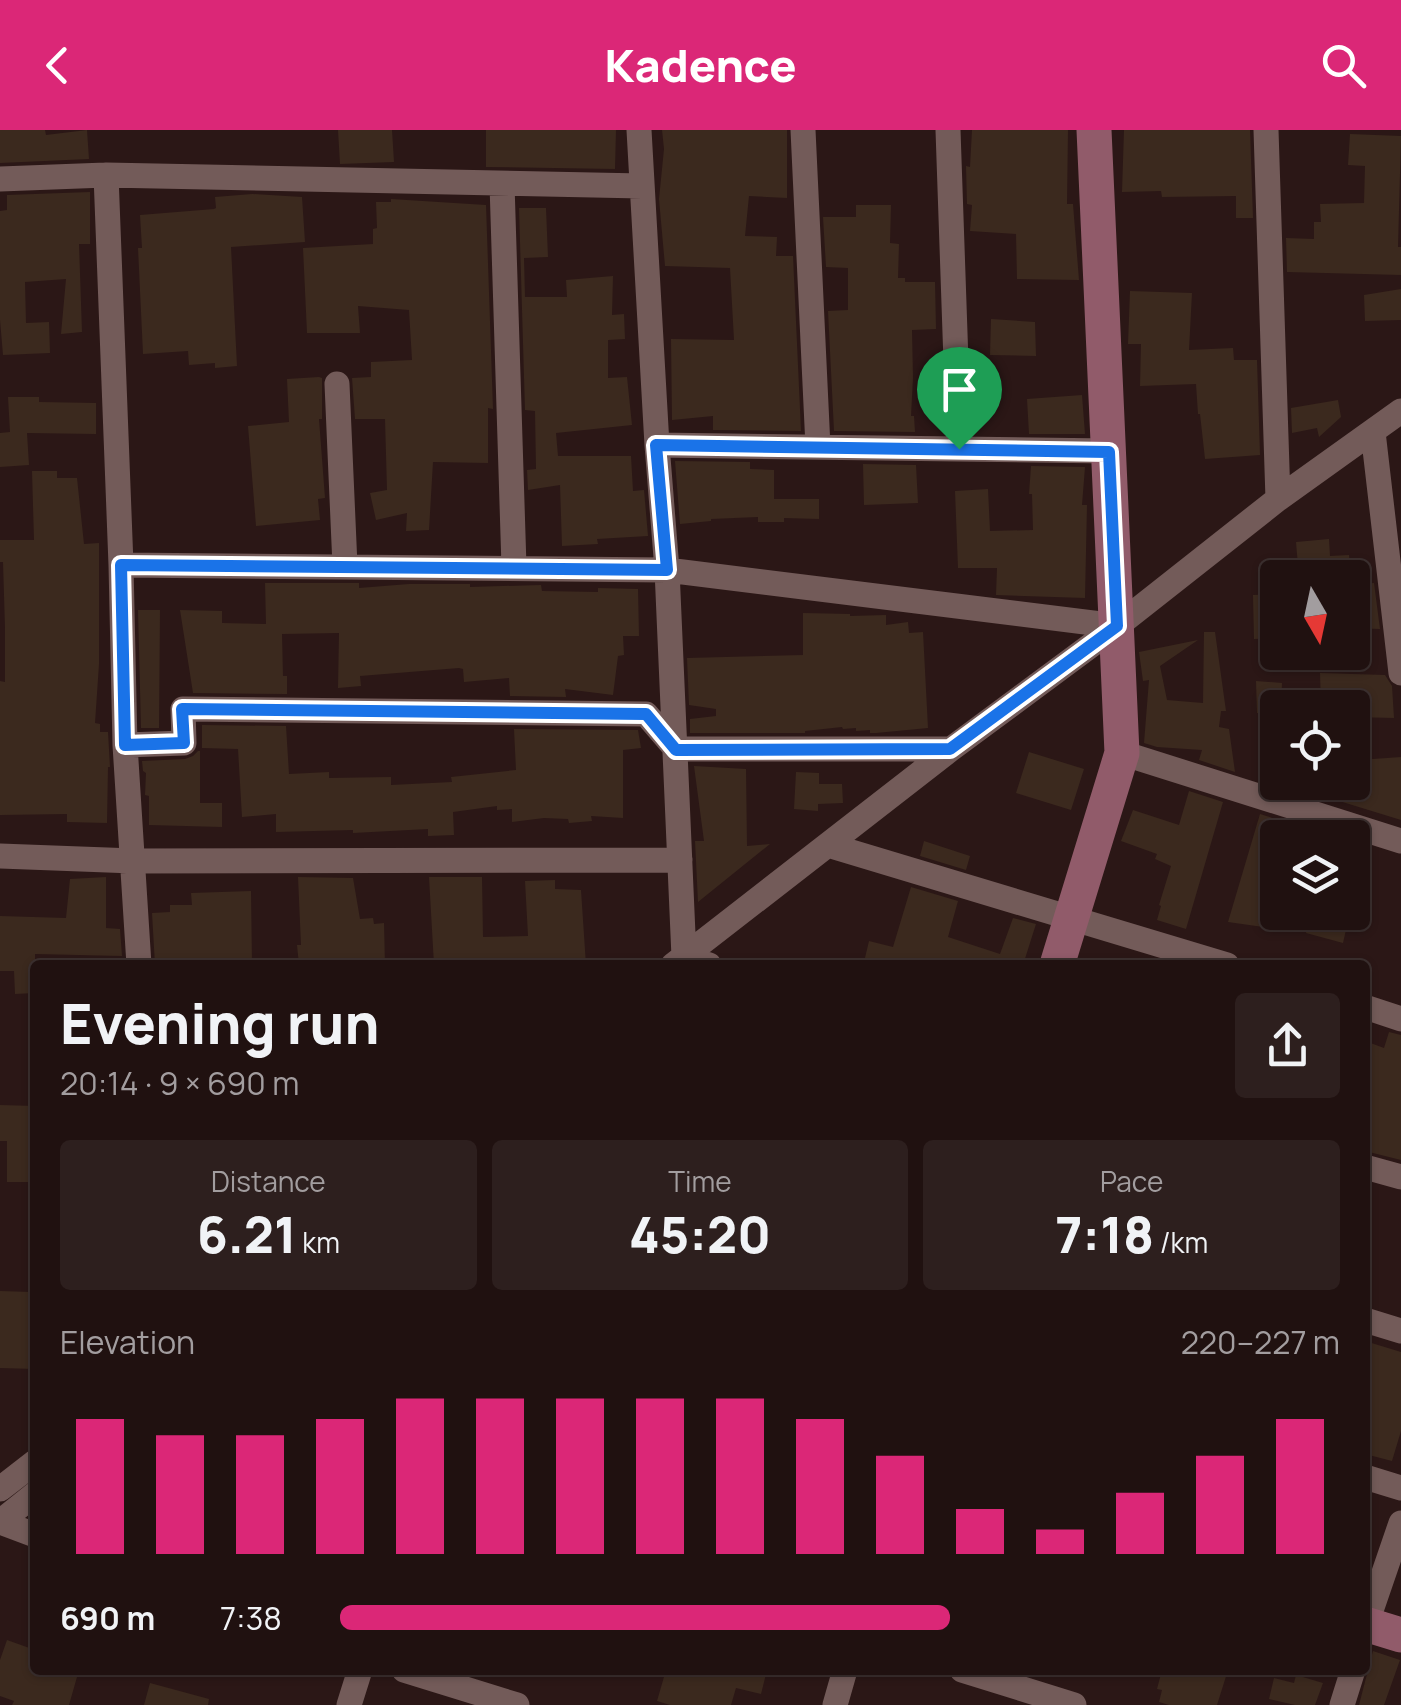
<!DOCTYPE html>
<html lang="en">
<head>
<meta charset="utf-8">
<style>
	:root { --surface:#201110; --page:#2d1f1e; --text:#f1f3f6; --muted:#a29d9f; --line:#3d3130; --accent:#db2777 }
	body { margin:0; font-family:Manrope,sans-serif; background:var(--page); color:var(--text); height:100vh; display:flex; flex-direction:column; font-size:38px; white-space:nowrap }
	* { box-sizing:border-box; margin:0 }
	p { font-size:32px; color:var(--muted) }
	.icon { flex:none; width:55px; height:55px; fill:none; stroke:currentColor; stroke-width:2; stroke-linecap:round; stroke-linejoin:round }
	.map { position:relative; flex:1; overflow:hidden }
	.panel { position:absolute; left:30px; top:830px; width:1340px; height:715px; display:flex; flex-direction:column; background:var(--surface); border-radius:10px; box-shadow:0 2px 8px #0004,0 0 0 2px var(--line) }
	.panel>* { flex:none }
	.needle { width:65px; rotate:171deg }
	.controls { position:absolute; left:1260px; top:430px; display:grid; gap:20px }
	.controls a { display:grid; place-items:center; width:110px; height:110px; border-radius:10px; background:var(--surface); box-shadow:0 2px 8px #0004,0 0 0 2px var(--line); font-size:50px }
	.pin { position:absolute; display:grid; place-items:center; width:85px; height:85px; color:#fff; margin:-102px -42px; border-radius:50% 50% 50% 0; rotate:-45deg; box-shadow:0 0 10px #0007 }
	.pin .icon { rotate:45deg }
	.round { display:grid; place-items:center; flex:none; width:105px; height:105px; border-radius:10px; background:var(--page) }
	.summary { display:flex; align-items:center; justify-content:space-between; height:170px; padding:0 30px }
	h1 { font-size:55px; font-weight:800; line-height:75px }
	.stats { display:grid; grid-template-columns:repeat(3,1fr); gap:15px; height:170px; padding:10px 30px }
	.stats div { display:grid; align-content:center; border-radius:10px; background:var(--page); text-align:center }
	.stats b { font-size:50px; font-weight:800 }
	.stats small { font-size:28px; font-weight:400 }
	.stats p { font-size:28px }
	.chart { height:280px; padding:20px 30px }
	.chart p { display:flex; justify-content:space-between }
	.chart svg { width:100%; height:180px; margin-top:10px; stroke:var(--accent); stroke-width:6 }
	ul { padding:0 30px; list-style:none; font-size:32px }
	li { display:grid; grid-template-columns:160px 120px 1fr; align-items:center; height:75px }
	li i { height:25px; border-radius:12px; background:var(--accent) }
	header { display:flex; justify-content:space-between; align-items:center; height:130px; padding:0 30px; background:var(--accent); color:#fff; font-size:45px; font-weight:800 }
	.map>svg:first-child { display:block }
	.building { fill:#3b291e }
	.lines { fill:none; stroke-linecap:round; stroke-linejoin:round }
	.street { stroke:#735b59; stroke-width:25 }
	.secondary { stroke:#915b6a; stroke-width:35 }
	.route-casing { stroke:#fff; stroke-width:20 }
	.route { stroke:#1a73e8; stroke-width:12 }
</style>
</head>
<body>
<header><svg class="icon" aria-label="back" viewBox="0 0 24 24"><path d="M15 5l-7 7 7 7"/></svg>Kadence<svg class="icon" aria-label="search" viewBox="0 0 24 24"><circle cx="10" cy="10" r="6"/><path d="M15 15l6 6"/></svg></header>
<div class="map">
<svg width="1401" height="1575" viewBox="0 0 1401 1575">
	<rect width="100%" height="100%" fill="#2b1716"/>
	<path class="building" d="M 0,0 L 45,0 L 46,5 L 87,0 L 89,29 L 0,33 Z
		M 338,0 L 392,0 L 394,32 L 340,34 Z
		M 486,0 L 616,0 L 615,39 L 486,37 Z
		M 662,0 L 787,0 L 787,68 L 749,66 L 745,106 L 777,107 L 776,126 L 793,126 L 801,301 L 713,300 L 713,286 L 672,290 L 671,209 L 734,210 L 730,138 L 665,136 L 659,69 L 664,19 Z
		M 972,0 L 1068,0 L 1067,74 L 1073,74 L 1079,150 L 1017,149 L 1016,104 L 970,101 L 972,75 L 967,74 L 966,36 L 970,37 Z
		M 1124,0 L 1250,0 L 1253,88 L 1236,88 L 1236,66 L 1162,67 L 1161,61 L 1122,62 Z
		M 1350,4 L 1401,6 L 1398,117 L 1401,117 L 1401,145 L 1287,142 L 1286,108 L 1314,109 L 1314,92 L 1321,92 L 1320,74 L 1364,73 L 1365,36 L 1348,35 Z
		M 90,62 L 90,114 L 79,114 L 82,202 L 61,204 L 66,149 L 25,152 L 26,193 L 49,192 L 50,223 L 3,225 L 0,190 L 0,81 L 7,80 L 7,65 Z
		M 252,64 L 302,67 L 305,112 L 231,117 L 237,236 L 215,238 L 215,233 L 189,235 L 188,221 L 143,224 L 138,118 L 142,118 L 140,85 L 214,79 L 216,78 L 215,67 Z
		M 391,69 L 486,75 L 493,279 L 488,278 L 488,333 L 433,332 L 429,400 L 406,401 L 407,383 L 376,390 L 370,363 L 387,360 L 385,289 L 355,289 L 352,248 L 371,247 L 371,232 L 412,230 L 409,180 L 358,176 L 360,203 L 307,203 L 303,118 L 373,114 L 373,99 L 377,98 L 376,72 L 391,72 Z
		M 856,75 L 891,75 L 890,113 L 899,114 L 898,148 L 905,148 L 905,152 L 935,152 L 936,199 L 912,200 L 913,248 L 911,286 L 914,286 L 915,302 L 834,301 L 828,181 L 848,180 L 848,138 L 826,137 L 823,87 L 856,87 Z
		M 519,78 L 546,78 L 548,127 L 524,128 L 525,167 L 567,167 L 566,150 L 613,146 L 612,185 L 624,184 L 625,209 L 608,210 L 608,248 L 627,247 L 632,295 L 556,303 L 558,326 L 631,326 L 633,361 L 644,360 L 648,406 L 597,409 L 598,414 L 562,416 L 560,355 L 528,360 L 527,340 L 536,339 L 535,281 L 525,280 Z
		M 1401,159 L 1401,190 L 1365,191 L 1364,165 Z
		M 1130,161 L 1192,163 L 1189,220 L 1233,218 L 1234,230 L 1257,230 L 1260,325 L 1205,329 L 1200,284 L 1198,284 L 1196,254 L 1140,256 L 1141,214 L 1128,214 Z
		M 991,189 L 1035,192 L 1036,226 L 990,225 Z
		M 319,247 L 322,248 L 322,289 L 319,289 L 325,368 L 318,369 L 320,390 L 256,396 L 248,296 L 289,292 L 287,249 Z
		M 1082,265 L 1085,304 L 1029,304 L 1027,269 Z
		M 8,267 L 39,267 L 39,272 L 96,273 L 96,304 L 27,303 L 29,335 L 0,337 L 0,303 L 10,302 Z
		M 1338,270 L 1341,287 L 1319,307 L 1317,298 L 1292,303 L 1291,278 Z
		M 675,331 L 750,332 L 750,339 L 774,340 L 774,369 L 819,369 L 819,389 L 784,388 L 784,392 L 758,392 L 758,387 L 711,389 L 711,391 L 680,394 Z
		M 863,334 L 916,335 L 918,373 L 864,375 Z
		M 1031,336 L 1085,337 L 1082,375 L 1087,375 L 1085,468 L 996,465 L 997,438 L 958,438 L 955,361 L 988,359 L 990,401 L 1033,400 L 1032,364 L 1029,364 Z
		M 32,341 L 57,341 L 57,348 L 77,348 L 84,414 L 99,413 L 99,534 L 95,593 L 100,594 L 100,602 L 108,602 L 110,637 L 108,637 L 107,693 L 67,692 L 67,684 L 0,685 L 0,551 L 5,552 L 5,498 L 3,432 L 0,432 L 0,410 L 34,410 Z
		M 1329,409 L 1330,426 L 1349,425 L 1351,448 L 1299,448 L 1296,412 Z
		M 265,453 L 359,453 L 359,458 L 409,454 L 470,454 L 470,457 L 541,455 L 542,461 L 598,462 L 598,458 L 638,459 L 639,506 L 623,506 L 624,525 L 618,526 L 613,565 L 565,559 L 566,567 L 510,566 L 509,548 L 464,552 L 463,539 L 459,538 L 360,546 L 361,556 L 338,558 L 339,503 L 282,504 L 283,546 L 287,546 L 287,564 L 193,563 L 180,480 L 222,481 L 222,493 L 266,494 Z
		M 1374,453 L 1380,499 L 1352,498 L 1352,455 Z
		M 1278,464 L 1278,508 L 1254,509 L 1253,465 Z
		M 138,480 L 160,480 L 159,598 L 141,598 Z
		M 803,483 L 850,484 L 850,486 L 886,485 L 886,495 L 908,492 L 909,503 L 923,502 L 928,598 L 876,603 L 870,603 L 870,600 L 856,601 L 856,598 L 843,599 L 842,597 L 805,601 L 805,603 L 690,603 L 690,589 L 716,586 L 716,579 L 689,575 L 687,528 L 803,525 Z
		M 1204,502 L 1215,502 L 1226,581 L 1221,581 L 1219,597 L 1229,599 L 1235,642 L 1199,630 L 1202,620 L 1157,617 L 1144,613 L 1149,550 L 1143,551 L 1139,522 L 1198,510 L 1160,536 L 1167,570 L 1203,573 Z
		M 1320,543 L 1385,545 L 1392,556 L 1394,588 L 1352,587 L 1352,578 L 1321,578 Z
		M 1256,551 L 1282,553 L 1281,577 L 1278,577 L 1278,584 L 1257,583 Z
		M 202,595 L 286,596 L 289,644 L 329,642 L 329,648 L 391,647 L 391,655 L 452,652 L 451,647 L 516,640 L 514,599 L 638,600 L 641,618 L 623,620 L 623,688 L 591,686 L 592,691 L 569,693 L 568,689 L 544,688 L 512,692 L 512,679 L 497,680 L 497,676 L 453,682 L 454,705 L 428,706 L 428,699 L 353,703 L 353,700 L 276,702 L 276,684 L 242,687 L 238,619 L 202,618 Z
		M 198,621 L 200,621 L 200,673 L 222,673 L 222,697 L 149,695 L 149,666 L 145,665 L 146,643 L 143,641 L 142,631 L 185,629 L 193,626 Z
		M 1029,622 L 1084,639 L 1071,680 L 1016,663 Z
		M 1352,625 L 1373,629 L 1401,627 L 1401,690 L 1336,670 L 1340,652 L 1352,652 Z
		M 694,636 L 746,639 L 747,716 L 770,714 L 698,772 L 695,711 L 704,711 Z
		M 796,642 L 819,643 L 819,654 L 842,654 L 843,673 L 818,674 L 818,681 L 794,679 Z
		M 1189,661 L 1223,672 L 1186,799 L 1157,790 L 1161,776 L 1159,775 L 1171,736 L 1155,729 L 1157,724 L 1121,711 L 1133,680 L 1179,695 Z
		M 1260,684 L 1336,708 L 1278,708 L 1278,799 L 1228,792 Z
		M 924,711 L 970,726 L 966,740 L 920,726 Z
		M 106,747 L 106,798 L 120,799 L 122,826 L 35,824 L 35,863 L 15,864 L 14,841 L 0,841 L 0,786 L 66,788 L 70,749 Z
		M 298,747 L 353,748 L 360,789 L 373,788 L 374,794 L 384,793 L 385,835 L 299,835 L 297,815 L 301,815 Z
		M 429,747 L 482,747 L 483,807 L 528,806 L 525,751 L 555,750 L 555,759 L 581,760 L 586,835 L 434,835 Z
		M 911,757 L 958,771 L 948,807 L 1000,824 L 1013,788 L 1036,794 L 1023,835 L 880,835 L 864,832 L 869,811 L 893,817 Z
		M 251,761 L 252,834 L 155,835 L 152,783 L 170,782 L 170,775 L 192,775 L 191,763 Z
		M 1311,782 L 1350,782 L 1343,813 L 1306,803 Z
		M 1389,902 L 1401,905 L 1401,1030 L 1365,1021 L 1365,911 L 1384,918 Z
		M 0,975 L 35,976 L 35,1052 L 7,1052 L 7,1011 L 0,1011 Z
		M 0,1161 L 31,1162 L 30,1183 L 35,1183 L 35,1239 L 0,1238 Z
		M 1365,1211 L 1401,1222 L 1401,1301 L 1392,1331 L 1365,1324 Z
		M 7,1510 L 35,1520 L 35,1540 L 79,1540 L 69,1575 L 12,1575 L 14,1571 L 0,1566 L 0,1530 Z
		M 1373,1521 L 1400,1530 L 1384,1575 L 1359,1575 Z
		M 666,1540 L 767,1540 L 761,1564 L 736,1558 L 731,1575 L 670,1575 L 657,1571 Z
		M 1162,1540 L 1228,1540 L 1217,1575 L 1169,1575 L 1159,1572 L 1162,1560 L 1157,1559 Z
		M 1296,1545 L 1323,1553 L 1315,1575 L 1295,1575 L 1269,1569 L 1274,1548 L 1294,1553 Z
		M 150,1553 L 209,1569 L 208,1575 L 144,1575 Z"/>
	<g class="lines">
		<path class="street" d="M 639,0 L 657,315 L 667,440 L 684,827 L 709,835
			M 803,0 L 818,317
			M 948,0 L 959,319
			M 1266,0 L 1278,369
			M 106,45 L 121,435 L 125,615 L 139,835
			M 0,49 L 106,45 L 642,56
			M 502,54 L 514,437
			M 337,254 L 345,436
			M 1373,302 L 1401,543
			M 657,315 L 1109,321
			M 121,435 L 667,440 L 1117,496
			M 125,615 L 184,613 L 183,579 L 646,584 L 676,619 L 951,619
			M 1122,623 L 1401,711
			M 828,715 L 1227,835
			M 0,726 L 134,731 L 680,730
			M 673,835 L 951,619 L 1117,496 L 1278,369 L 1401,281
			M 1365,877 L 1401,889
			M 1365,1037 L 1401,1047
			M 1365,1190 L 1401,1201
			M 1365,1347 L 1401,1358
			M 0,1359 L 35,1332
			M 0,1392 L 35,1364
			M 0,1392 L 35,1405
			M 1365,1498 L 1401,1393
			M 404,1540 L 517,1575
			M 962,1540 L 1074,1575
			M 349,1575 L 360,1540
			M 835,1575 L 845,1540
			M 1342,1575 L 1353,1540"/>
		<path class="secondary" d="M 1057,835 L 1122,623 L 1094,0
			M 1365,1494 L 1401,1505"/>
	</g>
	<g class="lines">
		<g class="route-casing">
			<path id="route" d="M 656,315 L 1109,322 L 1117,496 L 950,619 L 676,620 L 646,584 L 182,579 L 184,613 L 125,615 L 121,435 L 667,440 Z"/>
		</g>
		<use href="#route" class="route"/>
	</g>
</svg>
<div class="controls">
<a><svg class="needle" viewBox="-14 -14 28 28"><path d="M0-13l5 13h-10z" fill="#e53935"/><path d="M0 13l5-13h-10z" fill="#a29d9f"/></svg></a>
<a><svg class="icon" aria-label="locate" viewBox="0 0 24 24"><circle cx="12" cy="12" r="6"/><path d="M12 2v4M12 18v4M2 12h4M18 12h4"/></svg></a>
<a><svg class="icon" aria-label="layers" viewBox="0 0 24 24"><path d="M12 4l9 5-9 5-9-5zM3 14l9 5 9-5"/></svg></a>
</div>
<div class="pin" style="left:959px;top:319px;background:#1e9e55"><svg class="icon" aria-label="arrive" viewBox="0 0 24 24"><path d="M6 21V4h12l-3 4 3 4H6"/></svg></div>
<section class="panel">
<div class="summary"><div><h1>Evening run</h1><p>20:14 · 9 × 690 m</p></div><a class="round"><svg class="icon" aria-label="share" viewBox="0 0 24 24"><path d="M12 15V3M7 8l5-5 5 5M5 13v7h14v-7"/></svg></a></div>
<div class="stats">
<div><p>Distance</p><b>6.21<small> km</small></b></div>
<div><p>Time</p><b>45:20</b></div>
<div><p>Pace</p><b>7:18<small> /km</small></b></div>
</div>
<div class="chart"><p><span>Elevation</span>220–227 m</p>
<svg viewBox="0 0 160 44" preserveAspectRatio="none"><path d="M5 44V11M15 44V15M25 44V15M35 44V11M45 44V6M55 44V6M65 44V6M75 44V6M85 44V6M95 44V11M105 44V20M115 44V33M125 44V38M135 44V29M145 44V20M155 44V11"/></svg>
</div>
<ul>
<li><b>690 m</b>7:38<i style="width:61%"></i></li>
</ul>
</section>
</div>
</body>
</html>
